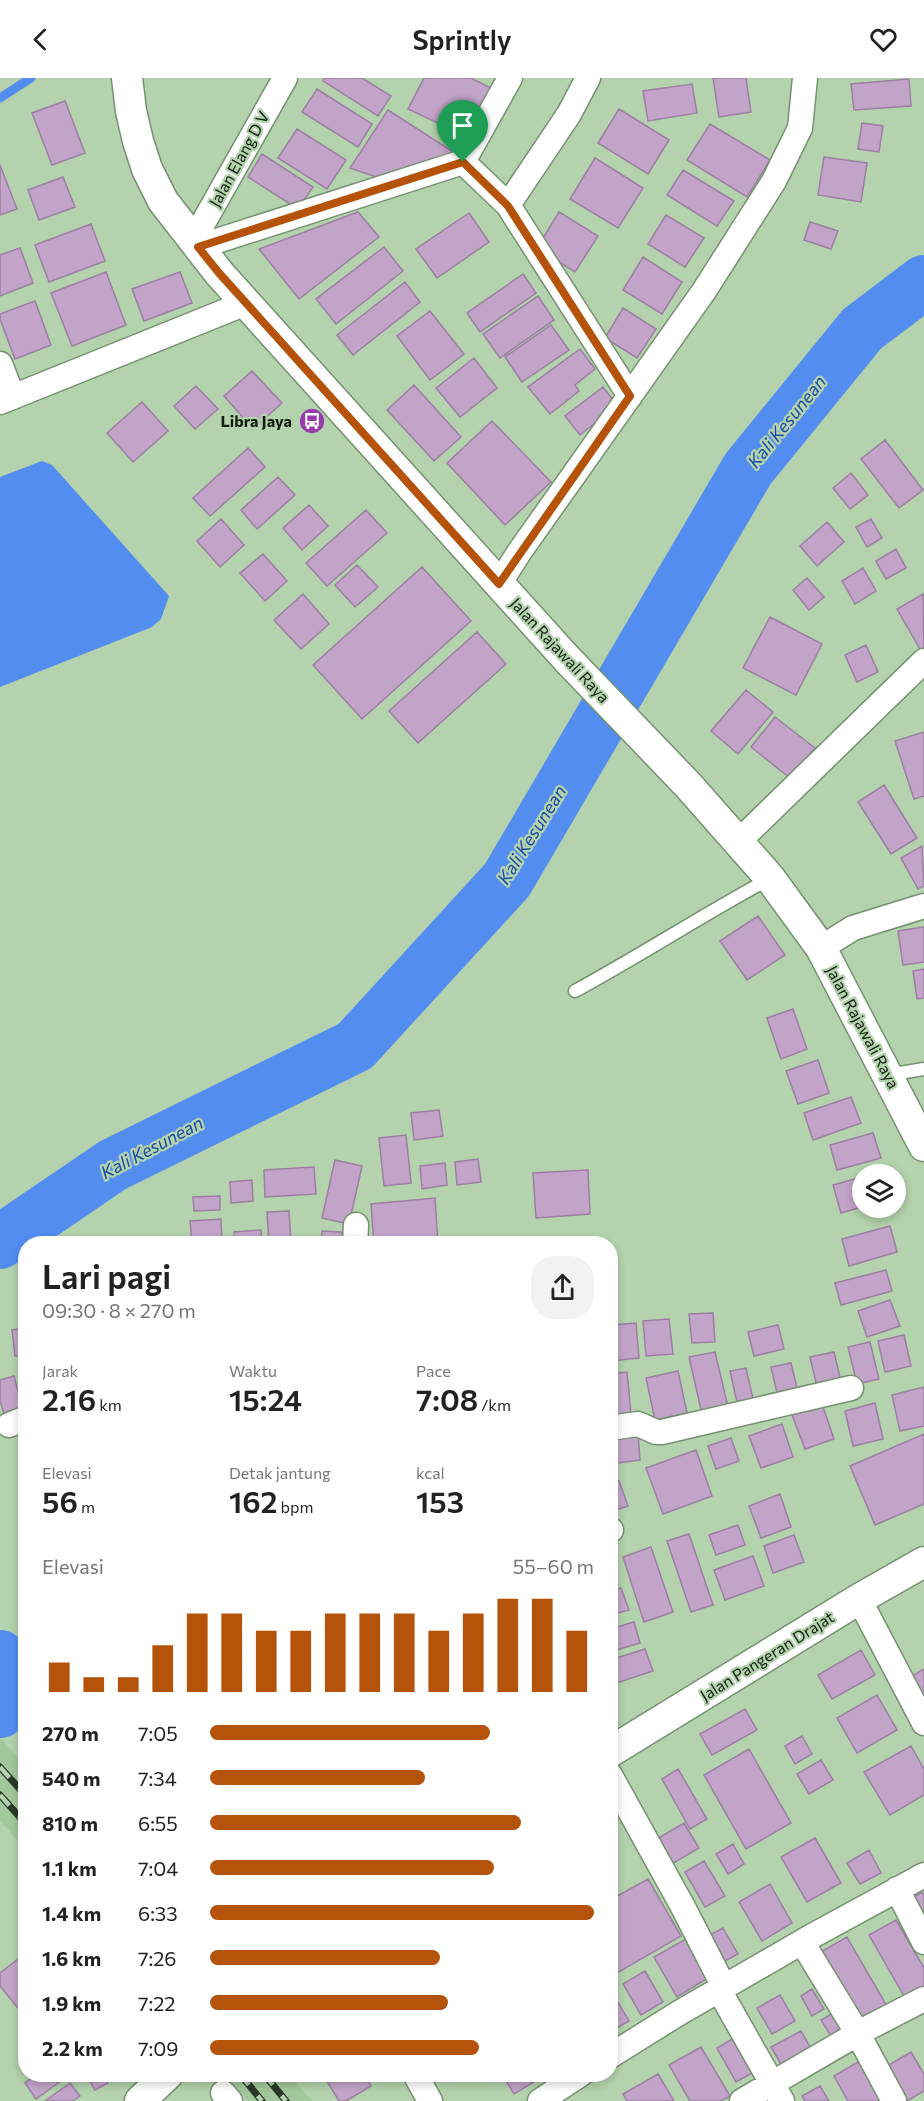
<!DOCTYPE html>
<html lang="id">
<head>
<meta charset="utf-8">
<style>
	:root { --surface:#fff; --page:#f2f2f2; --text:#222; --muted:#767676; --accent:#b45309 }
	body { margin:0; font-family:Commissioner,sans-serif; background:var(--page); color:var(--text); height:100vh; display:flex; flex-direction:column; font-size:22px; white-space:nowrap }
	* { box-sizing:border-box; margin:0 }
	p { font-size:20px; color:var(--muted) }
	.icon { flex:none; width:33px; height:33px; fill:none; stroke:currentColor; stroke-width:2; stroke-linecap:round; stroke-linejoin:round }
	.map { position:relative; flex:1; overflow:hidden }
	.side { position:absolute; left:18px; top:1158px; width:600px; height:846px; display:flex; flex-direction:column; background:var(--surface); border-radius:24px; box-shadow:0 3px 9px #0003 }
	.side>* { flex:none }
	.fabs { position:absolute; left:852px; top:1086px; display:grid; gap:12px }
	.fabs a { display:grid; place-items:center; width:54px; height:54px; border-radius:50%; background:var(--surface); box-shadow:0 3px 9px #0003; font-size:30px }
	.pin { position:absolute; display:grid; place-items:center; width:51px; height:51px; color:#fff; margin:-62px -26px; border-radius:50% 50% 50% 0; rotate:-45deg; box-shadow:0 0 6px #0007 }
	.pin .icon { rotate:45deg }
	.round { display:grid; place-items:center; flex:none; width:63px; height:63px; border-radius:24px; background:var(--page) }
	.overview { display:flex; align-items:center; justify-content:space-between; height:102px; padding:0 24px }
	h1 { font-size:33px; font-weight:600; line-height:45px }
	.metrics { display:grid; grid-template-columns:repeat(3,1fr); gap:9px; height:102px; padding:6px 24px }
	.metrics div { display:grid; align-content:center }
	.metrics b { font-size:30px; font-weight:600 }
	.metrics small { font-size:16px; font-weight:400 }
	.metrics p { font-size:16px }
	.chart { height:168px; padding:12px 24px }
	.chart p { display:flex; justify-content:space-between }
	.chart svg { width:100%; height:108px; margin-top:6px; stroke:var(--accent); stroke-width:6 }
	ul { padding:0 24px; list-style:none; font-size:20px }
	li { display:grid; grid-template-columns:96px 72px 1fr; align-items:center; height:45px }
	li i { height:15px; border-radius:8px; background:var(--accent) }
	header { display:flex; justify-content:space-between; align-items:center; height:78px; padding:0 24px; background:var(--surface); font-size:27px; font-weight:600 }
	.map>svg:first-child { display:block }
	.built { fill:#a3c79c }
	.water { fill:#538df0 }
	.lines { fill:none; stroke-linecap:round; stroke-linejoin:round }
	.stream { stroke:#538df0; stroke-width:9 }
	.river { stroke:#538df0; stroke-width:54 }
	.building { fill:#c2a4c8; stroke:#9c7fa2; stroke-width:1.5 }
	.service-casing { stroke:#759270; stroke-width:15 }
	.minor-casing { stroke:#759270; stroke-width:27 }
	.tertiary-casing { stroke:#759270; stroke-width:33 }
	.service { stroke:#fff; stroke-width:12 }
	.minor { stroke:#fff; stroke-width:24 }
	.tertiary { stroke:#fff; stroke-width:30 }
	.rail-casing { stroke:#2a3828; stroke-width:7 }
	.rail { stroke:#b3d2ad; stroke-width:4.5; stroke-dasharray:14; stroke-linecap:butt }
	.route-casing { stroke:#fff; stroke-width:12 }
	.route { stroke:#b45309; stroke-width:8 }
	.labels { text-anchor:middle; stroke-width:4.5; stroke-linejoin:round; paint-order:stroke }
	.street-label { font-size:16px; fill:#131e11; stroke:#b3d2ad }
	.poi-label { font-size:16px; font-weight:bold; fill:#131e11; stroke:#b3d2ad; text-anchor:end }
	.water-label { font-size:18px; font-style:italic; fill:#184ca4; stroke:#b3d2ad }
</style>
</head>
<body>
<header><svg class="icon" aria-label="back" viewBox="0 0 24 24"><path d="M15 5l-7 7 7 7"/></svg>Sprintly<svg class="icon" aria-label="heart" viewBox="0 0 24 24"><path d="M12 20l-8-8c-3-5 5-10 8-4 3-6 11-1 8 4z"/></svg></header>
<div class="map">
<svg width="924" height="2023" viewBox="0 0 924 2023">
	<rect width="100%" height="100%" fill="#b3d2ad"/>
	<path class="built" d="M 0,1659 L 25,1688 L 25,1771 L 0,1742 Z
		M 226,1997 L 290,1997 L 312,2023 L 248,2023 Z"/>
	<path class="water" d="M 42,383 L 52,387 L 169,518 L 161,541 L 152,549 L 0,609 L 0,399 Z"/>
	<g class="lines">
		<path class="stream" d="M 0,20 L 31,0"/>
		<path class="river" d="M 0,1164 L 113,1087 L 355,968 L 507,802 L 748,391 L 862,251 L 924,204
			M 0,1579 L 4,1616 L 0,1633"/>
	</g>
	<path class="building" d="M 324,0 L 362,0 L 391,18 L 378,38 L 323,3 Z
		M 424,0 L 471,0 L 491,10 L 467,59 L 408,31 Z
		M 713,0 L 746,0 L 751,34 L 719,39 Z
		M 909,1 L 911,28 L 854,32 L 851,6 Z
		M 692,6 L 697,35 L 648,43 L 643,13 Z
		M 317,11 L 372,46 L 358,69 L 302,34 Z
		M 65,23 L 85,75 L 52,87 L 32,35 Z
		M 619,31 L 669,62 L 648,96 L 598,65 Z
		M 388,32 L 455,75 L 379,100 L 350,90 Z
		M 862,45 L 883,48 L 879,74 L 858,71 Z
		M 710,46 L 770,82 L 747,119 L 687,82 Z
		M 297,51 L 346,82 L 327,111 L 278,80 Z
		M 262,76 L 313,109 L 298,131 L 248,99 Z
		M 824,79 L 867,85 L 861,124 L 818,117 Z
		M 595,80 L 643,110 L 618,150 L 570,121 Z
		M 0,87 L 17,131 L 0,137 Z
		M 683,92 L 734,123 L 717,148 L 667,117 Z
		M 63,99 L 75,129 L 39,142 L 28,112 Z
		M 358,134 L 379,159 L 299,221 L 259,171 Z
		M 559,134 L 598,158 L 575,194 L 537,170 Z
		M 469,135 L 489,164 L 437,200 L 416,171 Z
		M 666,137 L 704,160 L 685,189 L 648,166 Z
		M 810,144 L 838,153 L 831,171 L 804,162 Z
		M 91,146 L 105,183 L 49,204 L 35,167 Z
		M 384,169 L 403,193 L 336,246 L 316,221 Z
		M 20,170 L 33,205 L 0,218 L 0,177 Z
		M 643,179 L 682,204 L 662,236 L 623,212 Z
		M 106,194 L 126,247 L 72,268 L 51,215 Z
		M 180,194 L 192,225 L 144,243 L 132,211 Z
		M 523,196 L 536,215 L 480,254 L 467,235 Z
		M 405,204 L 420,224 L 353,277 L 337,257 Z
		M 538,218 L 554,242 L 500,280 L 483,256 Z
		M 35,223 L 51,267 L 15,281 L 0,241 L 0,236 Z
		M 623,230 L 656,251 L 637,280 L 605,260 Z
		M 430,233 L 464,276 L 430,302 L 397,258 Z
		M 551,247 L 569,272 L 522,304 L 505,279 Z
		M 580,271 L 595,291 L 575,307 L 579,313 L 550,336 L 528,309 Z
		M 474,280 L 497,310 L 460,339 L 436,310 Z
		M 252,293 L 282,325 L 253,351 L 224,318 Z
		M 414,307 L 461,359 L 434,383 L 387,332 Z
		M 196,308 L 218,331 L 195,351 L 174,328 Z
		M 603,309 L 617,327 L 580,357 L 565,338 Z
		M 142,324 L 168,353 L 133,384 L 107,355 Z
		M 492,343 L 551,404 L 505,447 L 447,385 Z
		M 885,362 L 923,412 L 899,430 L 861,381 Z
		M 248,370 L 265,389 L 210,438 L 193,420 Z
		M 851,395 L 868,417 L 850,431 L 833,410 Z
		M 278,399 L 295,417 L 257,451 L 241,432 Z
		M 309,427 L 328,448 L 302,472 L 283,450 Z
		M 366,432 L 387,455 L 327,508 L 306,485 Z
		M 221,441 L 244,467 L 220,489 L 197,463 Z
		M 871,441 L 882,460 L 867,469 L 856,449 Z
		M 827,444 L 844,464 L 817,488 L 800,468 Z
		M 896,471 L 906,490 L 886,501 L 876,483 Z
		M 263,476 L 287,503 L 265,523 L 240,495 Z
		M 357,487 L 378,509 L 355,529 L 335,507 Z
		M 422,489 L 471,543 L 362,641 L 313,587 Z
		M 863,490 L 876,513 L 855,526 L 842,503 Z
		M 807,500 L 824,519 L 809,532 L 793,512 Z
		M 303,516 L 329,546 L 301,571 L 274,542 Z
		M 923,516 L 924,571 L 921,573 L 897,531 Z
		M 770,539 L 822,566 L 796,617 L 743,590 Z
		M 477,554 L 506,586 L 418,665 L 389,633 Z
		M 866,567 L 878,594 L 857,604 L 845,577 Z
		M 746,612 L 773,634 L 738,676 L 711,653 Z
		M 775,639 L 815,670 L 790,700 L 751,669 Z
		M 924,654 L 924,718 L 914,721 L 895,663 Z
		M 884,707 L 917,760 L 891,776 L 858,724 Z
		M 922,768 L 924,808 L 918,811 L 901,780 Z
		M 758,838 L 785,877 L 747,902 L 720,863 Z
		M 924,849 L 924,884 L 903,887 L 898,853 Z
		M 924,891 L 924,920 L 917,921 L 913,893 Z
		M 793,931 L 807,971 L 781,981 L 767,940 Z
		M 818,982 L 829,1015 L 798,1026 L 786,993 Z
		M 851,1019 L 861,1045 L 813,1062 L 804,1035 Z
		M 439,1032 L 443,1058 L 414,1062 L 411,1035 Z
		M 873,1055 L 881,1080 L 837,1092 L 830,1067 Z
		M 406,1057 L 411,1105 L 384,1108 L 379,1060 Z
		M 478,1081 L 481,1104 L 457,1107 L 455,1084 Z
		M 335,1082 L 362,1088 L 349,1146 L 322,1140 Z
		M 445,1085 L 447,1107 L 422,1111 L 420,1088 Z
		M 314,1089 L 316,1116 L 265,1119 L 264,1092 Z
		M 588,1092 L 590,1136 L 536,1140 L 533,1095 Z
		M 862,1099 L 862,1129 L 841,1135 L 833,1107 Z
		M 252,1102 L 253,1123 L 231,1125 L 230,1104 Z
		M 220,1118 L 220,1132 L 194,1133 L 193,1119 Z
		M 435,1120 L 438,1166 L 374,1166 L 371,1126 Z
		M 289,1133 L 291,1166 L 269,1166 L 267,1134 Z
		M 221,1141 L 222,1166 L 192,1166 L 190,1143 Z
		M 890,1148 L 897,1174 L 849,1188 L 842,1161 Z
		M 261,1152 L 262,1166 L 235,1166 L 234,1154 Z
		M 322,1153 L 342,1154 L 342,1166 L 321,1166 Z
		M 886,1192 L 892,1213 L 841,1227 L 835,1205 Z
		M 890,1222 L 900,1248 L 867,1259 L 858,1233 Z
		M 713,1235 L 715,1264 L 692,1265 L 689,1236 Z
		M 669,1241 L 673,1276 L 646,1278 L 643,1243 Z
		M 636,1245 L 639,1280 L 610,1283 L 610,1247 Z
		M 778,1247 L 784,1271 L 754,1278 L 748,1254 Z
		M 26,1250 L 26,1276 L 15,1278 L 12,1252 Z
		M 904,1257 L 911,1288 L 885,1294 L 878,1263 Z
		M 870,1264 L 879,1301 L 857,1306 L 848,1269 Z
		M 715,1274 L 728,1329 L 702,1336 L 689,1279 Z
		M 834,1274 L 842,1308 L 818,1313 L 810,1279 Z
		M 791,1285 L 797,1310 L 777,1315 L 771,1289 Z
		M 746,1290 L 753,1321 L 737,1324 L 730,1293 Z
		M 678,1293 L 687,1335 L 655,1342 L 646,1300 Z
		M 627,1294 L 632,1346 L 610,1348 L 610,1296 Z
		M 14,1298 L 23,1331 L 4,1336 L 0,1322 L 0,1302 Z
		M 924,1309 L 924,1348 L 900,1353 L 892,1317 Z
		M 875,1325 L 883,1361 L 853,1368 L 845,1333 Z
		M 822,1326 L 834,1361 L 805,1371 L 792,1337 Z
		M 782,1346 L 793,1379 L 761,1390 L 749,1358 Z
		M 26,1355 L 26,1383 L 18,1357 Z
		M 638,1355 L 640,1382 L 610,1386 L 610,1358 Z
		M 924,1356 L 924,1426 L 875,1447 L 850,1388 Z
		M 731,1360 L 739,1383 L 716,1391 L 708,1368 Z
		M 696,1372 L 712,1418 L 663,1436 L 646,1390 Z
		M 619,1403 L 628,1428 L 610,1434 L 610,1406 Z
		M 780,1416 L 791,1449 L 761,1460 L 749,1428 Z
		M 738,1447 L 745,1467 L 716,1477 L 709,1457 Z
		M 689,1456 L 713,1527 L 691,1534 L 667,1463 Z
		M 794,1457 L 804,1484 L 773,1495 L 764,1468 Z
		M 651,1469 L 673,1534 L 644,1544 L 623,1479 Z
		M 753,1478 L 764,1508 L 725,1522 L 714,1492 Z
		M 621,1510 L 629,1532 L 610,1537 L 610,1513 Z
		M 634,1544 L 640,1565 L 610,1574 L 610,1551 Z
		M 645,1571 L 653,1593 L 610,1607 L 610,1582 Z
		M 861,1572 L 875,1597 L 832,1621 L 818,1597 Z
		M 924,1591 L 924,1619 L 912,1598 Z
		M 877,1617 L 897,1652 L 857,1675 L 837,1640 Z
		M 745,1631 L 757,1652 L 712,1677 L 700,1656 Z
		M 802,1658 L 812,1676 L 795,1686 L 785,1668 Z
		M 911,1668 L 924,1691 L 924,1717 L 890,1737 L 864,1694 Z
		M 749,1671 L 791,1745 L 746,1771 L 704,1697 Z
		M 821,1682 L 833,1702 L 809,1716 L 797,1696 Z
		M 678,1691 L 707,1741 L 690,1751 L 662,1701 Z
		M 684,1745 L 699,1770 L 665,1790 L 650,1765 Z
		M 815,1760 L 841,1805 L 807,1824 L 781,1779 Z
		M 733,1766 L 744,1786 L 728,1796 L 716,1776 Z
		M 869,1772 L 881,1795 L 860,1806 L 847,1785 Z
		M 704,1783 L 725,1818 L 705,1829 L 685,1794 Z
		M 648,1801 L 681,1858 L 610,1899 L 610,1822 Z
		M 770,1806 L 792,1845 L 762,1863 L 739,1824 Z
		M 922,1814 L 924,1817 L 924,1848 L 909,1822 Z
		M 896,1842 L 924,1890 L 924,1916 L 908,1925 L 869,1857 Z
		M 723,1850 L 738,1876 L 725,1883 L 710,1857 Z
		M 847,1859 L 888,1930 L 860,1946 L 819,1875 Z
		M 686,1861 L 708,1900 L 677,1919 L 654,1879 Z
		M 26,1875 L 26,1940 L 0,1908 L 0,1895 Z
		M 645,1893 L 663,1924 L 641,1937 L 623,1906 Z
		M 610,1911 L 629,1943 L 610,1954 Z
		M 812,1911 L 824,1931 L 812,1938 L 801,1918 Z
		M 780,1917 L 795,1943 L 772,1956 L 757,1930 Z
		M 833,1935 L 845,1956 L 834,1963 L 821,1942 Z
		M 801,1953 L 814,1976 L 785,1993 L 771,1969 Z
		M 741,1956 L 761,1990 L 736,2004 L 717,1970 Z
		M 701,1969 L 730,2018 L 721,2023 L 690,2023 L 669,1987 Z
		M 911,1974 L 924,1996 L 924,2013 L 907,2023 L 897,2023 L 880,1992 Z
		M 863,1981 L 887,2023 L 848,2023 L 834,1998 Z
		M 37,1996 L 58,1996 L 62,2002 L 36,2021 L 25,2005 Z
		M 86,1996 L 103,1996 L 108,2005 L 95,2012 Z
		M 331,1996 L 364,1996 L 371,2008 L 346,2023 L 339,2023 L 325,2000 Z
		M 502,1996 L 547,1996 L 514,2016 Z
		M 658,1996 L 674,2023 L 627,2023 L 623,2016 Z
		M 70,2005 L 80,2018 L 73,2023 L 45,2023 Z
		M 820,2008 L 829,2023 L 805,2023 L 802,2018 Z"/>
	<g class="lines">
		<g class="service-casing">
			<path id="service" d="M 575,913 C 641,877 704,836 769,801
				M 888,997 L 924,991"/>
		</g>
		<g class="minor-casing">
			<path id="minor" d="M 463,84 L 508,127 L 630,318
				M 508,127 L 569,36 L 588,0
				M 193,163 L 285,0
				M 198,169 L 463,84 L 510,0
				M 0,286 L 13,319
				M 0,324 L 246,225
				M 499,506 L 520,473 L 704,213 L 774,103 L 800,50 L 805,0
				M 738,764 L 924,583
				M 821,870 L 853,850 L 924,828
				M 355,1166 L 356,1147
				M 9,1347 L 26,1340
				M 610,1350 L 638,1346 L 656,1354 L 662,1354 L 851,1310
				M 610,1452 L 611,1452
				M 859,1521 L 924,1645
				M 610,1697 L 683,1829 L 724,1909
				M 897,1811 L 924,1864
				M 802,1864 L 858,1956 L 894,2023
				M 719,1912 L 782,2023
				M 610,1978 L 679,1935 L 814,1857 L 924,1797
				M 415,1996 L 430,2023
				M 223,2015 L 230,2023
				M 540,2023 L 581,1996
				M 742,2023 L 864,1952 L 924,1921"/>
		</g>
		<g class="tertiary-casing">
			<path id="tertiary" d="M 127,0 L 131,33 L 138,63 L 147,91 L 163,123 L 219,195 L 567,581 L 688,707 L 770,800 L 821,870 L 924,1068
				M 610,1674 L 859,1521 L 924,1484
				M 140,2023 L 168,1996"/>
		</g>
		<use href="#service" class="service"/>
		<use href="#minor" class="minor"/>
		<use href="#tertiary" class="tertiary"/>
		<g class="rail-casing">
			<path id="rail" d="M 0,1689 L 26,1718
				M 0,1717 L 26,1746
				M 240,1996 L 262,2023
				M 264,1996 L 286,2023"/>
		</g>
		<use href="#rail" class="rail"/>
	</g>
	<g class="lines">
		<g class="route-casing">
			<path id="route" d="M 463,84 L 508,128 L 630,318 L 499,506 L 219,195 L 198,169 Z"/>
		</g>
		<use href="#route" class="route"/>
	</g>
	<defs>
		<g id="bus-disc" transform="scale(1.35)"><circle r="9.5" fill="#953ca7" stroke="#b3d2ad"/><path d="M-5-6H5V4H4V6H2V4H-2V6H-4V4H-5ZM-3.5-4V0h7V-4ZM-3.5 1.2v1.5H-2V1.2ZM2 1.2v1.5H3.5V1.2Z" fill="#fff"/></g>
	</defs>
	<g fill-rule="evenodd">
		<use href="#bus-disc" x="312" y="343"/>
	</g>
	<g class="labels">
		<g class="street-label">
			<text transform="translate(239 81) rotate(-61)" y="6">Jalan Elang D V</text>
			<text transform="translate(560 572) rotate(47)" y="6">Jalan Rajawali Raya</text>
			<text transform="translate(863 949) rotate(62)" y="6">Jalan Rajawali Raya</text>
			<text transform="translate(767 1578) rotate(-32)" y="6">Jalan Pangeran Drajat</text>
		</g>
		<g class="poi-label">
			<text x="292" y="349">Libra Jaya</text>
		</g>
		<g class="water-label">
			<text transform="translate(787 344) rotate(-51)" y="6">Kali Kesunean</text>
			<text transform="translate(532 757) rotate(-58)" y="6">Kali Kesunean</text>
			<text transform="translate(152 1070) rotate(-28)" y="6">Kali Kesunean</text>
		</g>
	</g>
</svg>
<div class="fabs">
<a><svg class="icon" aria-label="layers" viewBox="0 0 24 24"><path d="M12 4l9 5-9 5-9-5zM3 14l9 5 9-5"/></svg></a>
</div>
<div class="pin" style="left:463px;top:84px;background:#1e9e55"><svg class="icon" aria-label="arrive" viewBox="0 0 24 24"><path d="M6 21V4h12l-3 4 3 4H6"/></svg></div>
<section class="side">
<div class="overview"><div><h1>Lari pagi</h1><p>09:30 · 8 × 270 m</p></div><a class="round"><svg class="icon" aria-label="share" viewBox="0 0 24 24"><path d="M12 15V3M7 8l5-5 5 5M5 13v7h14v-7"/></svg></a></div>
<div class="metrics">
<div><p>Jarak</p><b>2.16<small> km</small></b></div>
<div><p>Waktu</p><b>15:24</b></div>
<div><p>Pace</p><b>7:08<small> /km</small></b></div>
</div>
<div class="metrics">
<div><p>Elevasi</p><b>56<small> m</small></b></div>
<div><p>Detak jantung</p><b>162<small> bpm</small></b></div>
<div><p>kcal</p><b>153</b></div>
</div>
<div class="chart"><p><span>Elevasi</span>55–60 m</p>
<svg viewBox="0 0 160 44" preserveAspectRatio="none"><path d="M5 44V32M15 44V38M25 44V38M35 44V25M45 44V12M55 44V12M65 44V19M75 44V19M85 44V12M95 44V12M105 44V12M115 44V19M125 44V12M135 44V6M145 44V6M155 44V19"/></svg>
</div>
<ul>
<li><b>270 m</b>7:05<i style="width:73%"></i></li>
<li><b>540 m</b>7:34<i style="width:56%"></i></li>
<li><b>810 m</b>6:55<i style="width:81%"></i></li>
<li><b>1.1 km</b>7:04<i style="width:74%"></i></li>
<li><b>1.4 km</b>6:33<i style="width:100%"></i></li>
<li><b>1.6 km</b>7:26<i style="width:60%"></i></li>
<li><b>1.9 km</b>7:22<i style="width:62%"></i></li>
<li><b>2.2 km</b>7:09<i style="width:70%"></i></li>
</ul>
</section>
</div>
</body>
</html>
